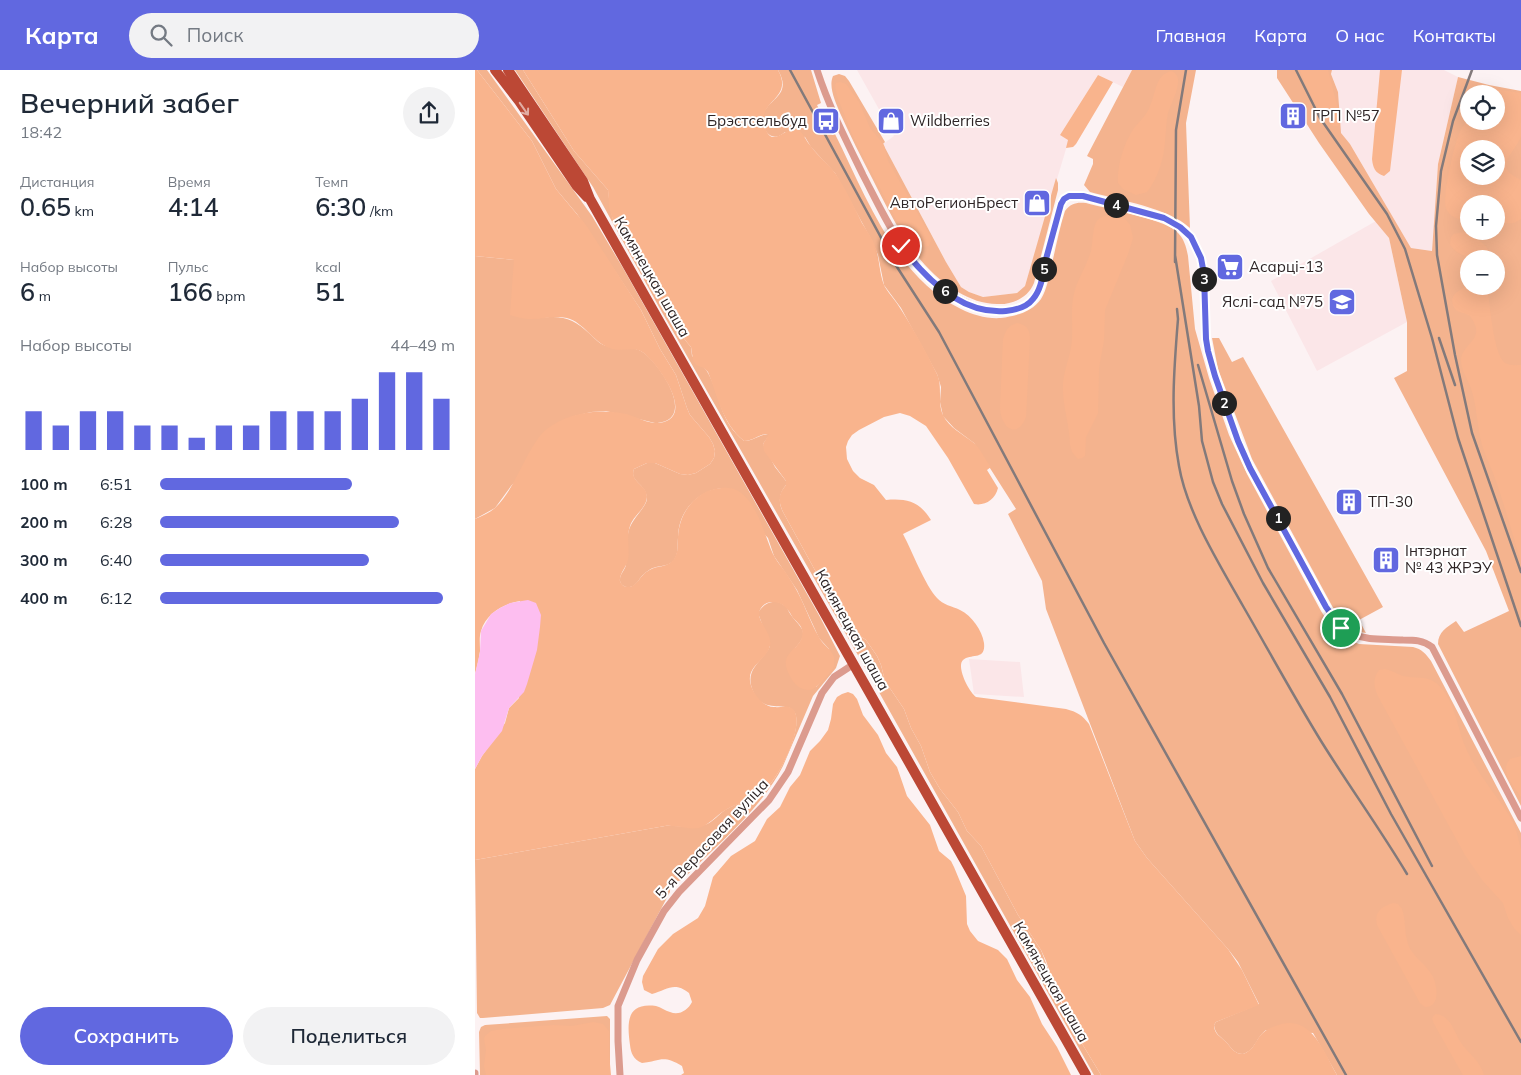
<!DOCTYPE html>
<html lang="ru">
<head>
<meta charset="utf-8">
<style>
	:root { --surface:#fff; --page:#f2f2f3; --text:#1f2937; --muted:#747a83; --accent:#6168e0 }
	body { margin:0; font-family:Mulish,sans-serif; background:var(--page); color:var(--text); height:100vh; display:flex; flex-direction:column; font-size:19px; white-space:nowrap }
	* { box-sizing:border-box; margin:0 }
	p { font-size:16px; color:var(--muted) }
	.icon { flex:none; width:28px; height:28px; fill:none; stroke:currentColor; stroke-width:2; stroke-linecap:round; stroke-linejoin:round }
	.map { position:relative; flex:1; overflow:hidden }
	.panel { display:flex; flex-direction:column; background:var(--surface); width:475px }
	.panel>* { flex:none }
	.tools { position:absolute; left:985px; top:15px; display:grid; gap:10px }
	.tools a { display:grid; place-items:center; width:45px; height:45px; border-radius:50%; background:var(--surface); box-shadow:0 5px 20px #0002; font-size:25px }
	.pin { position:absolute; display:grid; place-items:center; width:42px; height:42px; color:#fff; margin:-21px; border:2px solid #fff; border-radius:50%; box-shadow:0 1px 5px #0007 }
	.km { position:absolute; width:25px; height:25px; margin:-12px; border-radius:50%; background:#222; color:#fff; font-size:14px; line-height:25px; text-align:center }
	.round { display:grid; place-items:center; flex:none; width:52px; height:52px; border-radius:26px; background:var(--page) }
	.headline { display:flex; align-items:center; justify-content:space-between; height:85px; padding:0 20px }
	h1 { font-size:28px; font-weight:600; line-height:38px }
	.metrics { display:grid; grid-template-columns:repeat(3,1fr); gap:8px; height:85px; padding:5px 20px }
	.metrics div { display:grid; align-content:center }
	.metrics b { font-size:25px; font-weight:600 }
	.metrics small { font-size:14px; font-weight:400 }
	.metrics p { font-size:14px }
	.chart { height:140px; padding:10px 20px }
	.chart p { display:flex; justify-content:space-between }
	.chart svg { width:100%; height:90px; margin-top:5px; stroke:var(--accent); stroke-width:6 }
	.cta { display:flex; gap:10px; margin-top:auto; padding:10px 20px }
	.cta a { flex:1; height:58px; border-radius:30px; background:var(--accent); color:#fff; font-size:20px; font-weight:600; line-height:58px; text-align:center }
	.cta a+a { background:var(--page); color:var(--text) }
	ul { padding:0 20px; list-style:none; font-size:16px }
	li { display:grid; grid-template-columns:80px 60px 1fr; align-items:center; height:38px }
	li i { height:12px; border-radius:6px; background:var(--accent) }
	header { display:flex; align-items:center; gap:30px; box-sizing:border-box; height:70px; padding:0 25px; background:var(--accent); color:#fff }
	header strong { font-size:24px }
	nav { display:flex; gap:28px; margin-inline-start:auto; font-size:18px }
	.search { width:350px; height:45px; background:var(--page); display:flex; align-items:center; gap:12px; box-sizing:border-box; padding:0 18px; border-radius:28px; color:var(--muted); font-size:19px }
	main { display:flex; flex:1; min-height:0 }
	.map>svg:first-child { display:block }
	.built { fill:#fbe6e8 }
	.green { fill:#f4b38e; fill-rule:evenodd }
	.forest { fill:#f9b48d; fill-rule:evenodd }
	.water { fill:#fdbef0 }
	.lines { fill:none; stroke-linecap:round; stroke-linejoin:round }
	.street { stroke:#dc9b8e; stroke-width:7 }
	.primary { stroke:#bc4835; stroke-width:10 }
	.rail { stroke:#837a7b; stroke-width:2.5 }
	.oneway { stroke:#e1ada4 }
	.route-casing { stroke:#fff; stroke-width:10 }
	.route { stroke:#6168e0; stroke-width:6 }
	.labels { text-anchor:middle; stroke-width:4; stroke-linejoin:round; paint-order:stroke }
	.poi-label { font-size:15px; fill:#2e2526; stroke:#fff; text-anchor:start }
	.street-label { font-size:15px; fill:#2e2526; stroke:#fff }
</style>
</head>
<body>
<header>
<strong>Карта</strong>
<div class="search"><svg class="icon" aria-label="search" viewBox="0 0 24 24"><circle cx="10" cy="10" r="6"/><path d="M15 15l6 6"/></svg>Поиск</div>
<nav><a>Главная</a><a>Карта</a><a>О нас</a><a>Контакты</a></nav>
</header>
<main>
<section class="panel">
<div class="headline"><div><h1>Вечерний забег</h1><p>18:42</p></div><a class="round"><svg class="icon" aria-label="share" viewBox="0 0 24 24"><path d="M12 15V3M7 8l5-5 5 5M5 13v7h14v-7"/></svg></a></div>
<div class="metrics">
<div><p>Дистанция</p><b>0.65<small> km</small></b></div>
<div><p>Время</p><b>4:14</b></div>
<div><p>Темп</p><b>6:30<small> /km</small></b></div>
</div>
<div class="metrics">
<div><p>Набор высоты</p><b>6<small> m</small></b></div>
<div><p>Пульс</p><b>166<small> bpm</small></b></div>
<div><p>kcal</p><b>51</b></div>
</div>
<div class="chart"><p><span>Набор высоты</span>44–49 m</p>
<svg viewBox="0 0 160 44" preserveAspectRatio="none"><path d="M5 44V25M15 44V32M25 44V25M35 44V25M45 44V32M55 44V32M65 44V38M75 44V32M85 44V32M95 44V25M105 44V25M115 44V25M125 44V19M135 44V6M145 44V6M155 44V19"/></svg>
</div>
<ul>
<li><b>100 m</b>6:51<i style="width:65%"></i></li>
<li><b>200 m</b>6:28<i style="width:81%"></i></li>
<li><b>300 m</b>6:40<i style="width:71%"></i></li>
<li><b>400 m</b>6:12<i style="width:96%"></i></li>
</ul>
<div class="cta"><a>Сохранить</a><a>Поделиться</a></div>
</section>
<div class="map">
<svg width="1046" height="1005" viewBox="0 0 1046 1005">
	<rect width="100%" height="100%" fill="#fcf2f3"/>
	<path class="built" d="M 382,0 L 657,0 L 648,17 L 623,5 L 585,65 L 594,69 L 550,216 L 542,223 L 508,227 L 494,222 L 486,217 L 471,192 L 408,74 L 419,66 Z
		M 857,0 L 969,0 L 983,7 L 963,94 L 957,181 L 936,178 L 875,74 L 865,63 L 863,22 L 856,4 Z
		M 901,151 L 914,168 L 932,252 L 842,301 L 796,211 Z
		M 494,589 L 545,592 L 549,627 L 499,624 Z"/>
	<path class="green" d="M 2,0 L 12,0 L 117,146 L 148,198 L 345,547 L 365,586 L 361,598 L 338,626 L 308,696 C 287,738 241,776 207,810 L 193,814 L 193,817 L 195,819 L 195,822 L 135,935 L 128,938 L 8,948 L 5,948 L 2,943 L 0,790 L 190,756 C 204,755 219,760 232,754 C 239,751 244,744 250,740 C 262,733 277,730 288,722 C 302,711 328,660 320,643 C 313,628 285,649 276,615 C 272,597 289,590 295,576 L 283,543 C 289,532 302,527 312,538 C 313,540 315,544 316,545 C 325,558 336,561 320,578 L 341,617 L 356,600 L 354,579 L 344,568 L 322,520 L 299,486 L 293,468 L 246,418 C 221,422 203,442 203,468 C 202,476 204,483 199,490 C 193,497 186,495 178,498 C 175,499 171,502 169,504 C 165,507 163,513 158,516 C 153,519 144,516 145,509 C 145,504 150,500 151,495 C 152,485 152,474 153,464 C 155,449 172,438 172,428 C 171,413 154,412 159,399 L 172,393 L 180,393 L 205,404 L 213,405 L 221,403 L 235,394 L 239,388 L 240,381 L 238,374 L 234,367 L 215,345 L 212,338 L 201,305 L 185,279 L 166,240 L 102,144 L 81,119 L 57,71 Z
		M 40,0 L 48,0 L 99,81 L 133,120 L 135,137 L 139,153 L 153,178 L 169,201 L 176,216 L 193,243 L 199,250 L 210,270 L 216,277 L 217,286 C 222,291 230,297 233,303 C 246,327 245,352 269,371 C 279,371 285,364 295,364 L 288,374 L 300,397 L 311,411 L 311,415 C 304,423 303,432 308,442 L 347,513 L 355,524 L 365,549 L 376,560 L 391,570 L 402,586 L 406,595 L 410,611 L 429,639 L 436,658 L 446,676 L 455,702 L 465,719 L 483,742 L 492,761 L 506,776 L 543,845 L 566,880 L 585,930 L 603,967 L 626,1005 L 619,1005 L 400,615 L 184,237 L 118,117 Z
		M 303,0 L 336,0 L 346,33 L 342,35 L 357,65 L 360,64 C 391,126 420,207 486,239 C 498,245 512,249 526,248 C 541,246 557,242 566,229 C 572,219 574,207 576,197 C 581,178 584,159 590,141 C 596,133 602,132 611,133 C 633,139 685,148 701,161 C 709,168 711,176 713,186 L 720,259 L 734,308 L 754,365 L 772,404 L 846,541 L 855,555 L 867,567 L 884,574 L 938,577 C 947,579 951,584 956,591 L 1046,763 L 1046,1005 L 862,1005 L 838,963 L 791,960 C 781,967 781,980 768,984 C 759,984 757,978 751,972 C 745,966 740,964 739,955 L 741,952 L 784,934 L 763,892 L 753,879 L 672,788 L 660,771 L 571,539 L 567,511 L 533,444 L 541,439 L 499,373 L 479,358 L 468,346 L 465,332 L 466,317 L 462,304 L 426,238 L 409,215 L 403,185 L 396,169 L 360,103 L 336,77 L 330,67 L 310,62 C 296,75 285,58 288,45 C 293,28 318,26 303,0 Z
		M 657,0 L 721,0 L 711,53 L 715,158 C 694,138 644,130 615,122 L 609,115 L 618,94 L 618,89 L 612,86 Z
		M 802,0 L 857,0 L 856,4 L 863,22 L 866,63 L 875,74 L 936,178 L 957,181 L 963,94 L 983,7 L 1014,15 L 1046,21 L 1046,736 L 963,574 C 963,562 972,557 981,551 L 989,562 L 1034,541 L 1011,481 L 919,308 L 932,301 L 932,252 L 914,168 L 894,144 L 844,73 L 802,8 ZM 994,24 L 1021,24 L 1021,51 L 994,51 ZM 994,79 L 1021,79 L 1021,106 L 994,106 ZM 994,134 L 1021,134 L 1021,161 L 994,161 ZM 994,189 L 1021,189 L 1021,216 L 994,216 Z
		M 364,4 L 370,6 L 374,11 L 410,72 L 408,74 L 471,192 L 486,217 L 494,222 L 508,227 L 542,223 L 550,216 L 581,108 L 583,113 L 583,120 L 559,213 C 553,228 537,235 522,234 C 508,234 495,229 483,222 C 439,196 419,151 397,108 C 386,87 375,65 365,43 C 361,33 353,17 358,6 Z
		M 0,186 L 39,190 L 64,248 C 88,245 98,248 116,265 C 120,269 126,275 132,276 C 144,280 159,275 169,283 C 186,296 223,351 180,353 L 131,341 L 116,342 L 100,346 L 36,416 L 20,438 L 0,449 Z
		M 737,268 L 744,268 L 757,292 L 768,287 L 908,537 L 884,550 L 891,563 C 878,562 870,555 862,545 L 777,389 L 743,299 Z
		M 132,946 L 135,949 L 135,1005 L 5,1005 L 4,962 L 6,957 L 10,955 Z"/>
	<path class="forest" d="M 0,0 L 2,0 L 57,71 L 81,119 L 111,155 L 166,240 L 185,279 L 201,305 L 212,338 L 215,345 L 234,367 L 238,374 L 240,381 L 239,388 L 235,394 L 221,403 L 213,405 L 205,404 L 180,393 L 172,393 L 159,399 C 154,415 179,415 170,434 C 166,442 158,447 155,456 C 151,467 155,479 153,490 C 152,496 144,504 145,511 C 146,514 149,517 153,517 C 162,517 165,505 173,501 C 181,495 193,498 199,489 C 204,481 202,475 203,467 C 204,440 225,415 254,418 C 280,421 289,465 298,484 C 301,490 305,495 309,500 C 318,513 325,525 331,540 C 335,549 339,559 344,567 C 347,574 355,578 358,585 C 360,588 359,592 359,596 C 355,603 348,611 342,616 C 338,620 333,621 328,619 C 322,617 318,612 315,606 C 300,580 331,580 327,560 C 326,555 322,552 318,548 C 316,545 315,542 312,539 C 306,531 292,529 286,538 C 278,550 298,561 295,576 C 290,593 268,596 277,618 C 281,627 289,637 299,637 C 308,638 318,633 321,645 C 326,665 302,711 287,723 C 275,731 261,733 249,741 C 241,746 234,755 224,758 C 213,760 202,755 190,756 L 0,790 L 0,699 L 7,686 L 30,653 L 34,638 L 44,628 L 45,531 C 28,534 11,544 6,561 C 4,567 5,574 5,581 C 4,589 2,597 0,604 L 0,449 C 7,446 14,443 20,438 C 35,424 44,401 54,383 C 59,375 64,365 72,359 C 93,342 126,338 151,344 C 162,347 173,354 184,353 C 222,348 184,296 170,284 C 160,275 149,282 138,279 C 120,275 111,255 95,249 C 81,244 67,250 53,249 C 47,248 41,247 35,245 L 39,190 L 0,186 Z
		M 48,0 L 303,0 C 320,31 278,30 291,60 C 298,77 310,58 320,59 C 328,60 330,70 335,75 C 344,88 357,96 364,109 C 373,124 380,138 387,153 C 392,161 397,168 400,176 C 405,189 404,205 410,217 C 414,224 421,231 425,238 C 438,258 452,283 462,304 C 468,317 462,332 468,345 C 474,358 488,364 499,373 C 506,379 510,390 516,397 L 512,400 L 523,418 C 520,430 510,436 499,434 L 473,388 L 451,356 L 435,346 L 425,343 L 409,347 L 384,360 L 377,365 L 373,371 L 371,377 L 372,389 L 378,401 L 385,408 L 399,415 L 411,430 C 432,428 445,432 456,450 L 428,464 C 437,481 450,515 462,528 C 468,535 477,536 485,540 C 497,546 507,560 509,573 C 511,591 496,583 488,590 C 481,597 494,622 501,627 L 591,639 C 602,642 607,645 614,654 L 660,771 L 672,788 L 753,879 L 767,900 L 784,935 L 741,952 L 739,955 C 739,964 745,966 751,972 C 757,978 759,984 768,984 C 780,980 780,969 789,962 C 794,958 800,956 807,954 C 837,946 850,984 862,1005 L 626,1005 L 603,967 L 594,949 L 579,914 L 571,891 L 566,880 L 543,845 L 506,776 L 492,761 L 483,742 L 465,719 L 455,702 L 446,676 L 436,658 L 429,639 L 410,611 L 406,595 L 402,586 L 391,570 L 376,560 L 365,549 L 355,524 L 347,513 L 308,442 C 303,431 303,424 311,415 L 311,411 L 289,381 L 288,374 L 294,364 C 285,363 279,371 269,371 C 247,353 243,327 233,302 L 229,298 L 221,295 L 218,290 L 216,277 L 210,270 L 199,250 L 179,225 L 169,201 L 153,178 L 139,153 L 134,137 L 133,120 L 99,81 Z
		M 825,0 L 853,0 L 866,51 L 863,56 L 858,56 C 843,42 832,19 825,0 Z
		M 905,0 L 927,0 L 915,101 L 909,106 C 900,103 898,98 897,89 Z
		M 696,1 C 700,2 702,5 703,9 C 704,20 696,33 693,43 C 691,52 691,61 690,71 C 689,88 683,108 672,122 L 661,125 L 648,119 L 643,113 C 642,94 649,74 659,58 C 665,51 672,45 675,36 C 681,24 680,5 696,1 Z
		M 623,5 L 638,12 L 601,74 L 598,77 L 591,78 L 593,70 L 585,65 Z
		M 365,12 L 371,14 L 384,32 L 395,58 L 409,75 L 413,91 L 455,165 L 456,170 L 454,176 L 447,177 L 444,176 L 439,170 L 431,165 L 424,155 L 377,64 L 362,26 L 360,16 L 361,13 Z
		M 1011,18 L 1046,23 C 1046,32 1046,59 1046,66 C 1041,83 1015,96 1046,110 L 1046,149 C 1038,155 1030,154 1021,151 L 1021,134 L 994,134 L 994,149 C 984,150 975,148 971,138 C 967,127 979,76 984,64 C 986,58 991,53 994,47 L 994,51 L 1021,51 L 1021,24 L 998,24 L 1002,20 ZM 994,79 L 1021,79 L 1021,106 L 994,106 Z
		M 635,145 L 651,150 L 655,155 L 658,168 L 653,184 L 630,240 L 629,270 L 624,298 L 623,343 L 611,367 L 610,386 L 607,388 L 603,389 L 597,382 L 595,375 C 595,355 587,335 588,314 C 589,299 596,285 597,270 C 598,253 595,236 600,220 C 604,207 612,195 616,181 C 618,173 617,158 622,151 C 625,147 629,146 635,145 Z
		M 988,162 C 996,164 1012,174 1014,182 L 1011,187 C 999,191 982,185 975,175 L 976,167 L 979,164 Z
		M 994,213 L 994,216 L 1012,216 C 1015,233 1018,284 1030,293 C 1035,296 1041,295 1046,295 L 1046,492 C 1038,466 1031,440 1022,414 C 1018,401 1011,388 1007,375 C 1002,356 1002,336 996,318 C 993,311 989,304 987,297 C 980,273 1015,273 995,246 C 986,240 979,245 977,230 C 979,221 988,220 994,213 Z
		M 542,253 C 551,255 554,258 555,267 L 551,347 C 542,370 526,358 525,338 L 528,269 C 531,260 533,256 542,253 Z
		M 910,599 C 916,600 922,604 928,606 C 939,609 951,605 961,613 C 977,626 981,649 987,668 C 996,697 1019,721 1035,747 C 1041,757 1043,768 1046,779 L 1046,865 L 1039,858 L 1033,848 L 1028,833 L 1008,811 L 990,785 L 904,628 C 899,618 897,610 904,600 Z
		M 373,622 L 378,624 L 382,629 L 388,645 L 403,665 L 411,683 L 422,697 L 432,726 L 455,755 L 464,781 L 476,791 L 479,797 L 491,826 L 492,854 L 495,861 L 503,871 L 523,880 L 532,889 L 542,910 L 555,927 L 567,954 L 582,977 L 596,1005 L 206,1005 L 209,1003 L 207,996 C 188,984 185,991 167,993 C 158,989 156,983 155,975 C 152,953 151,932 181,936 C 186,937 190,941 195,942 C 204,946 213,940 217,932 L 214,923 C 199,911 192,920 177,924 L 169,920 L 167,912 L 168,906 L 183,879 L 198,864 L 223,848 L 230,836 L 238,807 L 256,786 L 280,771 L 292,749 L 305,737 L 315,717 L 325,705 L 335,681 L 345,671 L 353,660 L 356,649 L 358,634 L 362,627 L 367,624 Z
		M 1046,686 L 1046,727 C 1039,716 1024,702 1035,689 Z
		M 918,833 L 923,834 L 927,839 C 931,850 929,862 933,874 C 937,886 948,892 955,902 C 962,911 967,937 950,937 L 945,933 L 902,855 C 899,842 906,837 918,833 Z
		M 961,944 C 976,946 979,962 986,973 C 994,984 1005,991 1009,1005 L 988,1005 L 959,954 C 957,949 956,947 961,944 Z
		M 118,952 L 128,954 L 134,961 L 134,983 L 136,1005 L 11,1005 L 9,996 L 11,980 L 9,969 L 10,966 L 16,961 L 27,959 L 78,955 L 97,956 Z"/>
	<path class="water" d="M 53,530 L 61,533 L 66,545 L 65,557 L 62,580 L 52,614 L 49,622 L 34,638 L 27,661 L 7,686 L 0,699 L 0,604 L 5,582 L 6,561 L 16,544 L 25,538 L 35,533 Z"/>
	<g class="lines">
		<path class="street" d="M 342,0 C 354,37 371,70 388,105 C 414,155 434,204 488,231 C 500,237 514,242 528,241 C 550,240 560,231 566,211 L 585,134 C 588,129 592,126 597,126 C 610,125 623,130 634,133 C 659,140 701,145 716,168 C 740,205 724,254 736,294 C 745,324 755,355 768,383 C 777,403 788,422 798,440 C 816,473 833,505 851,537 C 873,573 890,568 928,570 C 939,570 948,570 957,577 L 1046,748
			M 0,1003 L 0,1005
			M 145,1005 L 143,971 L 143,936 L 162,890 L 189,841 L 204,822 L 294,730 L 313,702 L 347,623 L 359,607 L 379,594"/>
		<path class="primary" d="M 20,0 L 44,31 L 101,115 L 112,127
			M 33,0 L 108,111 L 115,129 L 611,1005"/>
		<path class="rail" d="M 315,0 L 422,197 L 464,262 L 629,573 L 871,1005
			M 821,0 L 845,48 L 912,144 L 930,179 L 957,268 L 983,368 L 1046,556
			M 997,0 L 978,51 L 966,101 L 961,156 L 962,185 L 980,285 L 997,363 L 1046,502
			M 700,185 L 724,336 L 727,371 L 738,412 L 747,434 L 788,513 L 855,627 L 916,744 L 1046,972
			M 700,192 L 701,60 L 711,0
			M 702,239 L 703,249 C 699,298 695,348 704,396 C 712,443 745,495 768,536 C 794,581 819,627 846,671 C 874,716 905,759 932,804
			M 964,268 L 980,315
			M 723,295 L 757,411 L 769,444 L 793,498 L 867,624 L 957,796"/>
	</g>
	<defs><path id="oneway-shaft" d="M-6 0H5M1.5-3L5.5 0L1.5 3" fill="none" stroke-width="1.6" stroke-linecap="round" stroke-linejoin="round" transform="scale(1.25)"/></defs>
	<use class="oneway" href="#oneway-shaft" transform="translate(49 39) rotate(55)"/>
	<g class="lines">
		<g class="route-casing">
			<path id="route" d="M 426,176 C 450,208 487,245 531,241 C 541,240 552,237 558,229 C 567,219 568,202 571,189 C 576,171 581,152 586,134 L 589,129 L 594,126 L 608,126 L 689,148 L 705,157 L 716,167 L 726,188 L 729,204 L 731,269 L 733,281 L 740,306 L 763,371 L 775,398 L 851,537 L 866,558"/>
		</g>
		<use href="#route" class="route"/>
	</g>
	<defs>
		<g id="building-square" transform="scale(1.4375)"><rect x="-9" y="-9" width="18" height="18" rx="4" fill="#6168e0" stroke="#fff"/><path d="M-4-6H4V6H1V3H-1V6H-4ZM-2.5-4.3h1.7v1.8h-1.7ZM.8-4.3h1.7v1.8H.8ZM-2.5-1h1.7V.8h-1.7ZM.8-1h1.7V.8H.8Z" fill="#fff"/></g>
		<g id="bus-square" transform="scale(1.4375)"><rect x="-9" y="-9" width="18" height="18" rx="4" fill="#6168e0" stroke="#fff"/><path d="M-5-6H5V4H4V6H2V4H-2V6H-4V4H-5ZM-3.5-4V0h7V-4ZM-3.5 1.2v1.5H-2V1.2ZM2 1.2v1.5H3.5V1.2Z" fill="#fff"/></g>
		<g id="shop-square" transform="scale(1.4375)"><rect x="-9" y="-9" width="18" height="18" rx="4" fill="#6168e0" stroke="#fff"/><path d="M-5-2.5h2.3a2.7 3.5 0 0 1 5.4 0H5L5.5 6h-11ZM-1.5-2.5h3a1.5 2.3 0 0 0-3 0Z" fill="#fff"/></g>
		<g id="supermarket-square" transform="scale(1.4375)"><rect x="-9" y="-9" width="18" height="18" rx="4" fill="#6168e0" stroke="#fff"/><path d="M-6-5.5h2.5l.6 2H6L4.5 2H-2.5L-4.4-4H-6ZM-1.5 3.2a1.3 1.3 0 1 0 .1 0ZM3 3.2a1.3 1.3 0 1 0 .1 0Z" fill="#fff"/></g>
		<g id="school-square" transform="scale(1.4375)"><rect x="-9" y="-9" width="18" height="18" rx="4" fill="#6168e0" stroke="#fff"/><path d="M0-5L7-2L0 1L-7-2ZM-4 1L0 2.5L4 1V4Q0 6-4 4Z" fill="#fff"/></g>
	</defs>
	<g fill-rule="evenodd">
		<use href="#building-square" x="818" y="46"/>
		<use href="#bus-square" x="351" y="51"/>
		<use href="#shop-square" x="416" y="51"/>
		<use href="#shop-square" x="562" y="133"/>
		<use href="#supermarket-square" x="755" y="197"/>
		<use href="#school-square" x="867" y="232"/>
		<use href="#building-square" x="874" y="432"/>
		<use href="#building-square" x="911" y="490"/>
	</g>
	<g class="labels">
		<g class="poi-label">
			<text x="837" y="51">ГРП №57</text>
			<text x="332" y="56" text-anchor="end">Брэстсельбуд</text>
			<text x="435" y="56">Wildberries</text>
			<text x="543" y="138" text-anchor="end">АвтоРегионБрест</text>
			<text x="774" y="202">Асарці-13</text>
			<text x="848" y="237" text-anchor="end">Яслі-сад №75</text>
			<text x="893" y="437">ТП-30</text>
			<text x="930" y="486">Інтэрнат<tspan x="930" dy="17">№ 43 ЖРЭУ</tspan></text>
		</g>
		<g class="street-label">
			<text transform="translate(177 207) rotate(60)" y="5">Камянецкая шаша</text>
			<text transform="translate(377 560) rotate(61)" y="5">Камянецкая шаша</text>
			<text transform="translate(237 769) rotate(-47)" y="5">5-я Верасовая вуліца</text>
			<text transform="translate(576 912) rotate(60)" y="5">Камянецкая шаша</text>
		</g>
	</g>
</svg>
<div class="tools">
<a><svg class="icon" aria-label="locate" viewBox="0 0 24 24"><circle cx="12" cy="12" r="6"/><path d="M12 2v4M12 18v4M2 12h4M18 12h4"/></svg></a>
<a><svg class="icon" aria-label="layers" viewBox="0 0 24 24"><path d="M12 4l9 5-9 5-9-5zM3 14l9 5 9-5"/></svg></a>
<a>+</a>
<a>−</a>
</div>
<div class="pin" style="left:866px;top:558px;background:#1e9e55"><svg class="icon" aria-label="arrive" viewBox="0 0 24 24"><path d="M6 21V4h12l-3 4 3 4H6"/></svg></div>
<div class="pin" style="left:426px;top:176px;background:#d93025"><svg class="icon" aria-label="check" viewBox="0 0 24 24"><path d="M5 12l5 5 9-10"/></svg></div>
<b class="km" style="left:803px;top:448px">1</b>
<b class="km" style="left:749px;top:333px">2</b>
<b class="km" style="left:729px;top:209px">3</b>
<b class="km" style="left:641px;top:135px">4</b>
<b class="km" style="left:569px;top:199px">5</b>
<b class="km" style="left:470px;top:221px">6</b>
</div>
</main>
</body>
</html>
